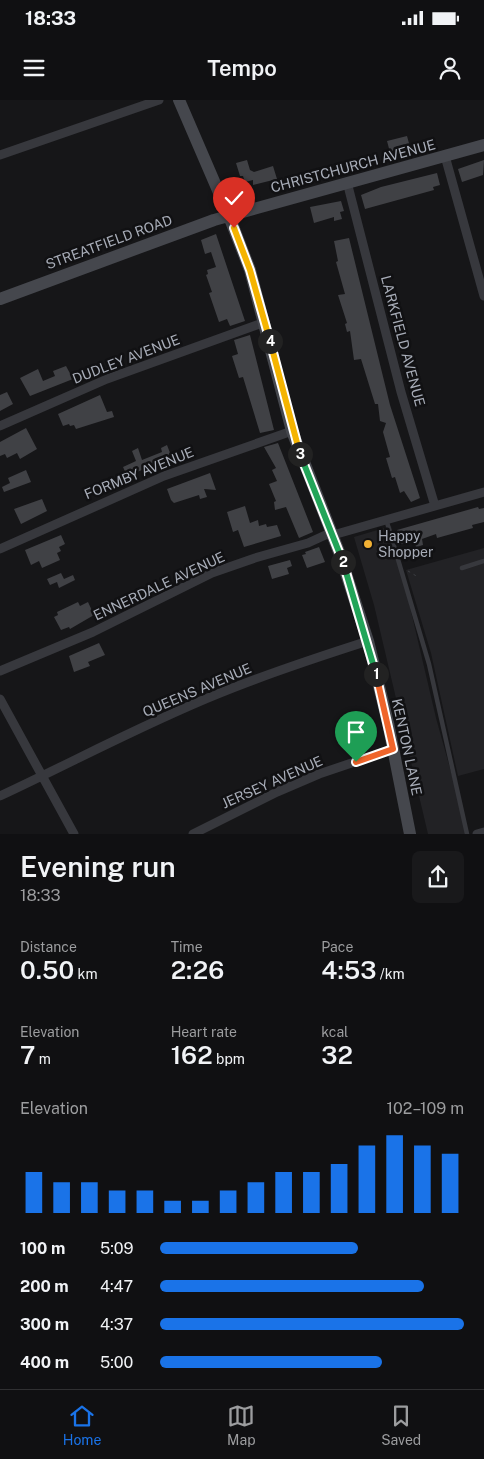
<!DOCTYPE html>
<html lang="en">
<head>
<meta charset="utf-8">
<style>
	:root { --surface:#101012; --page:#19191b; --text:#f1f3f6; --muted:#9c9d9f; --line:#303032; --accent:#1a73e8 }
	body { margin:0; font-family:"Public Sans",sans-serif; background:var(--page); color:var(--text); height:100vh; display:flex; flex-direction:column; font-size:19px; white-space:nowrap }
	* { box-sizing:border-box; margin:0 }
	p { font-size:16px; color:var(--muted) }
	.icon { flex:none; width:28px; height:28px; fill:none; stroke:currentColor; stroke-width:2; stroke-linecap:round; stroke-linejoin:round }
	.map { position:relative; height:734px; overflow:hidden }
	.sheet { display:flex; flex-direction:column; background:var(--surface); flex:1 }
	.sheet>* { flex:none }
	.pin { position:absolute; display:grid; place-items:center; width:42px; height:42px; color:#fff; margin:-51px -21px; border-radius:50% 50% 50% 0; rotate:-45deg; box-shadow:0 0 5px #0007 }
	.pin .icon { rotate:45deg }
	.km { position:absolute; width:25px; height:25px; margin:-12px; border-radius:50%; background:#222; color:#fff; font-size:14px; line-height:25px; text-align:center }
	.round { display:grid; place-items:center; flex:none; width:52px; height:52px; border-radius:8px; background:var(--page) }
	.overview { display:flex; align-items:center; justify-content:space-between; height:85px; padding:0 20px }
	h1 { font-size:28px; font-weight:600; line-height:38px }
	.metrics { display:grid; grid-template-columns:repeat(3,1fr); gap:8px; height:85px; padding:5px 20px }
	.metrics div { display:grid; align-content:center }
	.metrics b { font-size:25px; font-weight:600 }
	.metrics small { font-size:14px; font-weight:400 }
	.metrics p { font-size:14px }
	.chart { height:140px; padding:10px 20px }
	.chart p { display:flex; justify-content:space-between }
	.chart svg { width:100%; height:90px; margin-top:5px; stroke:var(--accent); stroke-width:6 }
	ul { padding:0 20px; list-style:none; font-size:16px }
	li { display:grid; grid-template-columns:80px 60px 1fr; align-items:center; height:38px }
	li i { height:12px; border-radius:6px; background:var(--accent) }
	.status { display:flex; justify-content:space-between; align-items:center; height:35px; padding:0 25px; background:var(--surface); direction:ltr }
	.status svg { height:14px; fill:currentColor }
	header { display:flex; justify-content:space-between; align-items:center; height:65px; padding:0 20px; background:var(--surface); font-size:22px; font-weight:600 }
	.dock { display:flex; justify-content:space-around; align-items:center; height:70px; border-top:1px solid var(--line); background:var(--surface); font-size:14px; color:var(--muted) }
	.dock a { display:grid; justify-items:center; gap:2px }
	.dock .on { color:var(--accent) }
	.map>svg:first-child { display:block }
	.built { fill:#222225 }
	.building { fill:#404145 }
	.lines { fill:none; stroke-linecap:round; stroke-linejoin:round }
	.path { stroke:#3d3f44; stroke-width:1; stroke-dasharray:2.5 4; stroke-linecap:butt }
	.lane { stroke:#37383d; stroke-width:4.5 }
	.street { stroke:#37383d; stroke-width:9 }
	.secondary { stroke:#45474d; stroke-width:12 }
	.split-1-casing { stroke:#fff; stroke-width:10 }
	.split-2-casing { stroke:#fff; stroke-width:10 }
	.split-3-casing { stroke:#fff; stroke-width:10 }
	.split-4-casing { stroke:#fff; stroke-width:10 }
	.split-5-casing { stroke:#fff; stroke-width:10 }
	.split-1 { stroke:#f0652b; stroke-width:6 }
	.split-2 { stroke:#22a559; stroke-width:6 }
	.split-3 { stroke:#22a559; stroke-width:6 }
	.split-4 { stroke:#f5b400; stroke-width:6 }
	.split-5 { stroke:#f5b400; stroke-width:6 }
	.poi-dot { fill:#f2b134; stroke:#111113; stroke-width:2 }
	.labels { text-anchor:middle; stroke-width:5; stroke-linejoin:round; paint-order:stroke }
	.street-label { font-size:14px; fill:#a8adb8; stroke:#111113 }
	.poi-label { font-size:14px; fill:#a8adb8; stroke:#111113; text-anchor:start }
</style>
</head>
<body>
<div class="status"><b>18:33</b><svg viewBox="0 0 49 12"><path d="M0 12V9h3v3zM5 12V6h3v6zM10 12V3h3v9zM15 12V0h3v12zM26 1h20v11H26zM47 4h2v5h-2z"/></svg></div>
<header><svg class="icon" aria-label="menu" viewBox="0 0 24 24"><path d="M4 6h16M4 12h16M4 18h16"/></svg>Tempo<svg class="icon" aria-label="person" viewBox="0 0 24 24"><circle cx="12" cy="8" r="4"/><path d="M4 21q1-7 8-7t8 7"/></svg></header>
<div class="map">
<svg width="484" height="734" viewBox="0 0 484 734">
	<rect width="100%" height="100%" fill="#161618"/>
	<path class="built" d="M 391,426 L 436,618 L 468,733 L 464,734 L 428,734 L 374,505 L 354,437 Z
		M 484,448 L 484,669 L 458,676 L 431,553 L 406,470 Z"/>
	<path class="building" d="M 407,36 L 410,47 L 408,50 L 391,56 L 387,41 Z
		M 247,60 L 250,70 L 254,72 L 273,66 L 277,79 L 253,85 L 253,80 L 245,82 L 243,76 L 240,76 L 236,63 Z
		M 484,60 L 483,75 L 462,82 L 458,69 Z
		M 437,73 L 440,85 L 433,87 L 434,90 L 365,109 L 361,95 L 381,87 Z
		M 341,101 L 344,111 L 340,112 L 342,119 L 334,121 L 334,117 L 314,123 L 310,107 Z
		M 216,134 L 245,221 L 230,226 L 227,219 L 219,222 L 209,193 L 212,192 L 206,175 L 208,174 L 207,170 L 216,167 L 211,152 L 205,154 L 201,140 Z
		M 349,138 L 390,305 L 420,398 L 411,402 L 404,391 L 400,393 L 395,377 L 392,378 L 386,358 L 390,357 L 383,332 L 386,323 L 380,321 L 378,304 L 375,304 L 361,259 L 354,260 L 350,231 L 347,232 L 345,224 L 347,223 L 338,195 L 345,194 L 336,162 L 338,161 L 334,141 Z
		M 250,235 L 274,330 L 260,333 L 243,277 L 239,278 L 232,256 L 238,254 L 234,240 Z
		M 66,266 L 73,279 L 30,296 L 20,278 L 38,269 L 43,281 L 55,276 L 53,271 Z
		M 7,292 L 13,304 L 0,311 L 0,295 Z
		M 100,295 L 107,312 L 112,311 L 114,317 L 76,329 L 74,325 L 70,326 L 69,324 L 63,326 L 58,314 Z
		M 26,328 L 37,349 L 20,359 L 17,353 L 7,358 L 5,354 L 0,356 L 0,342 Z
		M 278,343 L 313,432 L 299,438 L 286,407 L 275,410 L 274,402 L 276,401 L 269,384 L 277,381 L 272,370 L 276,368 L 264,347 Z
		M 167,345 L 172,358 L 127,376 L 123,367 L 136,361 L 132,351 L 138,348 L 142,360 L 162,352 L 161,348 Z
		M 26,370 L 31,382 L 4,392 L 2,387 L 10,383 L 8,378 Z
		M 210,373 L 216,390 L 204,389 L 207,397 L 200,399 L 199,395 L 174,403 L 171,400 L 167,389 Z
		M 42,399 L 47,411 L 21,424 L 14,409 Z
		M 245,406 L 250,423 L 258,420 L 259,426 L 266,424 L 267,427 L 277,425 L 281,436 L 244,447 L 238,430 L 233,432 L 227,412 Z
		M 478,407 L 479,409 L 484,408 L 484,422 L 472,425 L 473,428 L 437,438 L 436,434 L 422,439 L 423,445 L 416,447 L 414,440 L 401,444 L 397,430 Z
		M 61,435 L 65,444 L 59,447 L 61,451 L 57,453 L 60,460 L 42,468 L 39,461 L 31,465 L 25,450 Z
		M 319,447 L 325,462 L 307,468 L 302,455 L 306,454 L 305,452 Z
		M 290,460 L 292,466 L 287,468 L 289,474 L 272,479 L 268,466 Z
		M 61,473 L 64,479 L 73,475 L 75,480 L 59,488 L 57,482 L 50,485 L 47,479 Z
		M 78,502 L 80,506 L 88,502 L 94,515 L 70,529 L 69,527 L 61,530 L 54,517 L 58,515 L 57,512 Z
		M 99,543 L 105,555 L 88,562 L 90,566 L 74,572 L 69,556 Z"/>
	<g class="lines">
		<path class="path" d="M 408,471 L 418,477"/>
		<path class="lane" d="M 386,419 L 429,564 L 467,734
			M 462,468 L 484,461"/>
		<path class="street" d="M 0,55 L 159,0
			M 445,56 L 484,196
			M 347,82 L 401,292 L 435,406
			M 0,326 L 107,279 L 265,222
			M 333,435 L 484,392
			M 0,449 L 164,376 L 292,331
			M 0,571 L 93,532 L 212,473 L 255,458 L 308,443 L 332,432
			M 0,599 L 74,734
			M 0,696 C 73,662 145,623 220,593 C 269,573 318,557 368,541
			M 193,734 L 277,692 L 319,674 L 393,649
			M 477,734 L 484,732"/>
		<path class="secondary" d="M 179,0 L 229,116 L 250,170 L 292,331 L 339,452 L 368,541 L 388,623 L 410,734
			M 0,199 L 214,120 L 484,45"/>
	</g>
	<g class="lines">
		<g class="split-1-casing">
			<path id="split-1" d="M 356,662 L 393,649 L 376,574"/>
		</g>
		<g class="split-2-casing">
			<path id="split-2" d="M 343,462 L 376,574"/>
		</g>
		<g class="split-3-casing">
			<path id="split-3" d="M 300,354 L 343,462"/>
		</g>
		<g class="split-4-casing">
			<path id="split-4" d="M 270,241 L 300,354"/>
		</g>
		<g class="split-5-casing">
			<path id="split-5" d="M 234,128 L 250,170 L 270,241"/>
		</g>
		<use href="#split-1" class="split-1"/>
		<use href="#split-2" class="split-2"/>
		<use href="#split-3" class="split-3"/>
		<use href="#split-4" class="split-4"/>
		<use href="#split-5" class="split-5"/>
	</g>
	<circle class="poi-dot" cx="368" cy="444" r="5"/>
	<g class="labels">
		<g class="street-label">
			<text transform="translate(353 66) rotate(-15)" y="5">CHRISTCHURCH AVENUE</text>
			<text transform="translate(109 142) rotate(-20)" y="5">STREATFIELD ROAD</text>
			<text transform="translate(403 241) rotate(75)" y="5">LARKFIELD AVENUE</text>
			<text transform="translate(126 259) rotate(-21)" y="5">DUDLEY AVENUE</text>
			<text transform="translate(139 373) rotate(-22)" y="5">FORMBY AVENUE</text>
			<text transform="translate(159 486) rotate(-25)" y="5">ENNERDALE AVENUE</text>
			<text transform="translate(197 590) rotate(-23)" y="5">QUEENS AVENUE</text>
			<text transform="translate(407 647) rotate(78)" y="5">KENTON LANE</text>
			<text transform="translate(272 682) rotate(-24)" y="5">JERSEY AVENUE</text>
		</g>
		<g class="poi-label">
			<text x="378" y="441">Happy<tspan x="378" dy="16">Shopper</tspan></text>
		</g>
	</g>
</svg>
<div class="pin" style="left:356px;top:662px;background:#1e9e55"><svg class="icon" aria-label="arrive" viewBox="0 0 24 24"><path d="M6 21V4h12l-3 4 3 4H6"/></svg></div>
<div class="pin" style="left:234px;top:128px;background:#d93025"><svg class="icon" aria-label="check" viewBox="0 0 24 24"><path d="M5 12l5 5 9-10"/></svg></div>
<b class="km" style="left:376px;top:574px">1</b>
<b class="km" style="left:343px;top:462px">2</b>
<b class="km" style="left:300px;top:354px">3</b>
<b class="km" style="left:270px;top:241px">4</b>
</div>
<section class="sheet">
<div class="overview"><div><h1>Evening run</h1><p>18:33</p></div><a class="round"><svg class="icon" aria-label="share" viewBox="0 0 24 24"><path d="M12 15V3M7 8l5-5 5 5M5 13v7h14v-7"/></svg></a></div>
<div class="metrics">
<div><p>Distance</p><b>0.50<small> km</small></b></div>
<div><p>Time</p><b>2:26</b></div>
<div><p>Pace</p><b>4:53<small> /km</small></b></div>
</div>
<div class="metrics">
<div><p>Elevation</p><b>7<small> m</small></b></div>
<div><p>Heart rate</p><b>162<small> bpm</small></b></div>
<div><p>kcal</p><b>32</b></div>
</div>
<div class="chart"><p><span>Elevation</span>102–109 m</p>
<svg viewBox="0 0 160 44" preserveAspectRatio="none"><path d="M5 44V24M15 44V29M25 44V29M35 44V33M45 44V33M55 44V38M65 44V38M75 44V33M85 44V29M95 44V24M105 44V24M115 44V20M125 44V11M135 44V6M145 44V11M155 44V15"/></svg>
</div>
<ul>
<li><b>100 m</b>5:09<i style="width:65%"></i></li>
<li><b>200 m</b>4:47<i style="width:87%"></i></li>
<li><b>300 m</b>4:37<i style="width:100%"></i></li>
<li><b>400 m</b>5:00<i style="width:73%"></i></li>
</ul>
</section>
<nav class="dock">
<a class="on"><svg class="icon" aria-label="home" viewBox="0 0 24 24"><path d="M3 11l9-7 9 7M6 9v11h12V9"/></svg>Home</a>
<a><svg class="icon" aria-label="map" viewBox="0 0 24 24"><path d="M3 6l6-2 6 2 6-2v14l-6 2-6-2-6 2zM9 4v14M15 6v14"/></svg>Map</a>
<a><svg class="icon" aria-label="saved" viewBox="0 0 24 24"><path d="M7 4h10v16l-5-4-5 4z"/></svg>Saved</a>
</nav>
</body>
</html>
